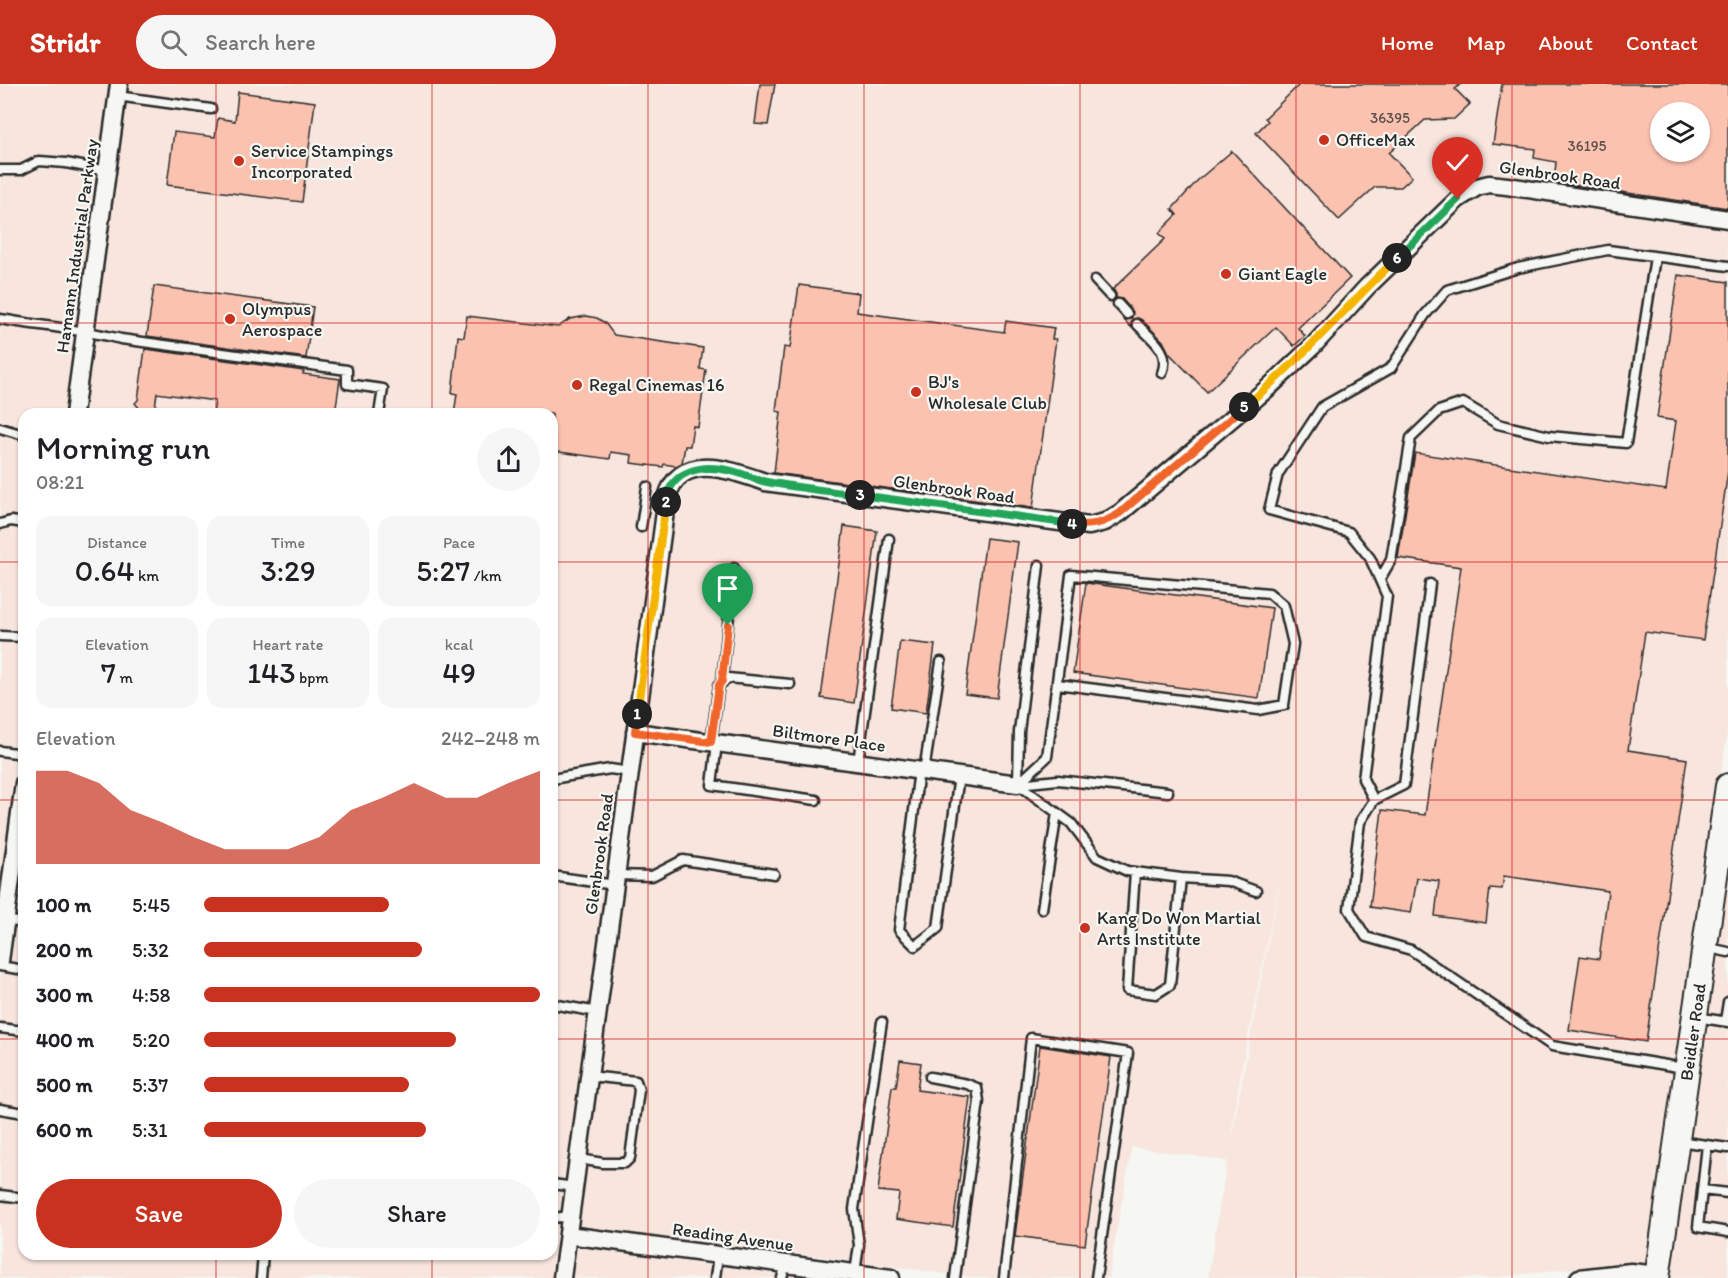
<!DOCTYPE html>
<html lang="en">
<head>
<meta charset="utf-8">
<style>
	:root { --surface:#fff; --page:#f6f6f6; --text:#202124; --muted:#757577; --accent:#c8321e }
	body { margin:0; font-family:Itim,sans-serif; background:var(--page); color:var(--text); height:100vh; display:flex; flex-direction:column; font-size:22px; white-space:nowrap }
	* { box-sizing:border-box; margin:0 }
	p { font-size:20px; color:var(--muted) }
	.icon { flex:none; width:33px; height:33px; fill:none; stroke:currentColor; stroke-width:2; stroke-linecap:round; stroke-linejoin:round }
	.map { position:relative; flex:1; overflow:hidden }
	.panel { position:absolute; left:18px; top:324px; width:540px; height:852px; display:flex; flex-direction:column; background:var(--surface); border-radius:18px; box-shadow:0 2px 4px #0004 }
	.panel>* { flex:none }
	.fabs { position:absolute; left:1650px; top:18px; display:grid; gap:12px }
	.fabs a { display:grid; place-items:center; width:60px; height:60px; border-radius:50%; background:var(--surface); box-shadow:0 2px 4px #0004; font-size:30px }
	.pin { position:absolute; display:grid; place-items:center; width:51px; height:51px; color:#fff; margin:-62px -26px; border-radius:50% 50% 50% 0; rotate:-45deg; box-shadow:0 0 6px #0007 }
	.pin .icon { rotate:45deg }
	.km { position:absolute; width:30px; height:30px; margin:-15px; border-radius:50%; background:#222; color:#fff; font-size:16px; line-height:30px; text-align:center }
	.round { display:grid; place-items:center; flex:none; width:63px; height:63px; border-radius:32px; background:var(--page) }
	.overview { display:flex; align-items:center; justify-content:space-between; height:102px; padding:0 18px }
	h1 { font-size:33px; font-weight:600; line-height:45px }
	.stats { display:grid; grid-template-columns:repeat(3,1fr); gap:9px; height:102px; padding:6px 18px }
	.stats div { display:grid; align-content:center; border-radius:15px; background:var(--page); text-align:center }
	.stats b { font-size:30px; font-weight:600 }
	.stats small { font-size:16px; font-weight:400 }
	.stats p { font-size:16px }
	.chart { height:168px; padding:12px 18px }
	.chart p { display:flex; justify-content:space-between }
	.chart svg { width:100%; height:108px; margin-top:6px; fill:var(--accent); opacity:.7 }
	.cta { display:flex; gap:12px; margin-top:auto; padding:12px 18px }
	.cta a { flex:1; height:69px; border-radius:36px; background:var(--accent); color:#fff; font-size:24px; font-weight:600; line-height:69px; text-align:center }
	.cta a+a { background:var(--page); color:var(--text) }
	ul { padding:0 18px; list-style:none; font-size:20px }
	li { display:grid; grid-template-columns:96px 72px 1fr; align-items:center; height:45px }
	li i { height:15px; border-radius:8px; background:var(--accent) }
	header { display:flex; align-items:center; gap:36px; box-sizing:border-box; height:84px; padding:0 30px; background:var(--accent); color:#fff }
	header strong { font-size:28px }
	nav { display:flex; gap:33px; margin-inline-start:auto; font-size:21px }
	.search { width:420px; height:54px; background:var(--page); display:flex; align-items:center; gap:15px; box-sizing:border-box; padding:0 21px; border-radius:33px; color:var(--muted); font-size:22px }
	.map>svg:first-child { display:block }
	.built { fill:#f8e6de; fill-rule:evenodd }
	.building { fill:#fbc2b0; stroke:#2b2b2b; stroke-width:1.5; fill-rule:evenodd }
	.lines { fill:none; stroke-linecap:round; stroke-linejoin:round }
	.lane-casing { stroke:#2b2b2b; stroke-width:13 }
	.street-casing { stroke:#2b2b2b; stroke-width:21 }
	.secondary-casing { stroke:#2b2b2b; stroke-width:28 }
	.lane { stroke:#f6f6f2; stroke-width:8 }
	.street { stroke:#f6f6f2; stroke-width:16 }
	.secondary { stroke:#f6f6f2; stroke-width:24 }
	.split-1-casing { stroke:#fff; stroke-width:12 }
	.split-2-casing { stroke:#fff; stroke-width:12 }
	.split-3-casing { stroke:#fff; stroke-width:12 }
	.split-4-casing { stroke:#fff; stroke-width:12 }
	.split-5-casing { stroke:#fff; stroke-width:12 }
	.split-6-casing { stroke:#fff; stroke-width:12 }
	.split-7-casing { stroke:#fff; stroke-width:12 }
	.split-1 { stroke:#f0652b; stroke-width:8 }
	.split-2 { stroke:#f5b400; stroke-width:8 }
	.split-3 { stroke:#22a559; stroke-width:8 }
	.split-4 { stroke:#22a559; stroke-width:8 }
	.split-5 { stroke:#f0652b; stroke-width:8 }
	.split-6 { stroke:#f5b400; stroke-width:8 }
	.split-7 { stroke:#22a559; stroke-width:8 }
	.grid { fill:none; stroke:#d62828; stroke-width:1.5; stroke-opacity:0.55 }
	.poi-dot { fill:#c8321e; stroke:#f6f6f2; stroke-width:2 }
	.labels { text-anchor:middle; stroke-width:4.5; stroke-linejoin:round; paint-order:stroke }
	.number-label { font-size:15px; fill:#5f514c }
	.poi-label { font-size:18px; fill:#2b2b2b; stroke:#f6f6f2; text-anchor:start }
	.street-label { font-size:18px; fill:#2b2b2b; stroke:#f6f6f2 }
</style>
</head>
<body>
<header>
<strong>Stridr</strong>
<div class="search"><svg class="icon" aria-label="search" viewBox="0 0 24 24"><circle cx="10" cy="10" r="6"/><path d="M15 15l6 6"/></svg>Search here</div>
<nav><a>Home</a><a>Map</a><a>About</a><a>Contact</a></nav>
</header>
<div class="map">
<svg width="1728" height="1194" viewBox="0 0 1728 1194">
	<rect width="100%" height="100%" fill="#f6f6f2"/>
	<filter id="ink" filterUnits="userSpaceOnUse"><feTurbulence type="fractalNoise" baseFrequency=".0167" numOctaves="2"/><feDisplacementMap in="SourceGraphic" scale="12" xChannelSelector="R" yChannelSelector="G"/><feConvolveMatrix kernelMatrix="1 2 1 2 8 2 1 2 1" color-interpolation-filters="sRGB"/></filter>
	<g filter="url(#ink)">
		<path class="built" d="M 0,0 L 1728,0 L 1728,644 L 1651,1182 L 1622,1179 L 1491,1194 L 1208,1194 L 1227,1077 L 1132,1063 L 1108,1194 L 977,1194 L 816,1172 L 662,1154 L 659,1174 L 808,1194 L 0,1194 ZM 1660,28 L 1700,28 L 1700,68 L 1660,68 ZM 24,330 L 552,330 L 552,1170 L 24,1170 ZM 1283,780 L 1232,1050 L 1231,1051 L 1242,982 Z
			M 1728,775 L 1728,1194 L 1666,1194 Z"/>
		<path class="building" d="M 760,0 L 775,0 L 768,41 L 755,40 Z
			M 1300,0 L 1461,0 L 1455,5 L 1470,20 L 1454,35 L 1425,36 L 1389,69 L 1412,93 L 1401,103 L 1375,103 L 1339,136 L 1256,49 L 1268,37 L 1265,34 Z
			M 1502,0 L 1728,0 L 1728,124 L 1554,98 L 1556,78 L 1534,74 L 1535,65 L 1493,60 ZM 1660,28 L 1700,28 L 1700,68 L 1660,68 Z
			M 238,8 L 315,18 L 302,118 L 167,101 L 174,48 L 215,53 L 218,34 L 235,37 Z
			M 1232,67 L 1350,194 L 1298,244 L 1305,252 L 1294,262 L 1276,243 L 1207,308 L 1169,269 L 1163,257 L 1142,236 L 1138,234 L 1133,235 L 1131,239 L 1132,244 L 1122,234 L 1126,236 L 1131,235 L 1133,228 L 1122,215 L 1116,214 L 1116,210 L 1113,205 L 1165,155 L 1159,149 L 1177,131 L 1172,125 L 1198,96 Z
			M 1678,191 L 1728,198 L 1728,387 L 1703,556 L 1645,548 L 1628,666 L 1687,675 L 1646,958 L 1569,946 L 1580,872 L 1599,875 L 1608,807 L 1504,792 L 1502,805 L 1490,804 L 1486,839 L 1435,832 L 1439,797 L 1417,794 L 1411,829 L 1370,823 L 1382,726 L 1425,731 L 1461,483 L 1398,474 L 1415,369 L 1666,406 L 1676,337 L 1657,334 Z
			M 799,201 L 859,209 L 857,228 L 1004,248 L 1006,237 L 1054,244 L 1052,255 L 1056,255 L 1033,424 L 774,389 L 781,328 L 776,327 L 784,263 L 790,264 Z
			M 154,202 L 313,223 L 306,274 L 147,252 Z
			M 467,232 L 558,243 L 570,235 L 586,232 L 597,234 L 605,239 L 614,251 L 703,264 L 700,285 L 706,286 L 698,343 L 693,342 L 690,362 L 685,362 L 682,379 L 676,382 L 664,380 L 663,383 L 631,379 L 632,371 L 611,368 L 610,375 L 552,367 L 552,330 L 454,330 L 457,310 L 452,309 L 458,252 L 464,253 Z
			M 145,265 L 304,287 L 303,290 L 340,295 L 335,330 L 213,330 L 215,317 L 157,309 L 154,330 L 138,330 L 139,324 L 135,319 L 138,316 Z
			M 844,442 L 877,447 L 854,619 L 821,614 Z
			M 986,454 L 1018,458 L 997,614 L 965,610 Z
			M 1086,499 L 1272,524 L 1259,614 L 1073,589 Z
			M 900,557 L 935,561 L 926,629 L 891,624 Z
			M 1040,962 L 1111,973 L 1085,1161 L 1015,1152 Z
			M 900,976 L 921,979 L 917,1006 L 970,1013 L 953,1143 L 896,1135 L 899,1109 L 878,1107 L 892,1003 L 896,1003 Z"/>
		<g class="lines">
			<g class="lane-casing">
				<path id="lane" d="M 117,12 L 211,25
					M 0,86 L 21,86 L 39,77 L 66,79 L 107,87
					M 1095,196 L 1110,212
					M 1118,220 L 1127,230
					M 0,235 C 40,242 81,245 121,255 L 347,286 L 347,300 L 383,305 L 379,330
					M 1137,240 C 1151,255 1171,266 1162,289
					M 0,344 L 24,351
					M 0,440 L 11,437 L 24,439
					M 641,443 L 647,403
					M 1380,495 L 1391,476 L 1411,354 L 1439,327 L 1463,319 L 1498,340 L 1549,352 L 1626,359 L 1655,173
					M 1430,500 L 1404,701 L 1374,716 L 1360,738 L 1349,825 L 1366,853 L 1411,866 L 1552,962 L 1684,984
					M 0,552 L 24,553
					M 722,597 L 734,484
					M 711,658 L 719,601 L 728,594 L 790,600
					M 717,659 L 712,701 L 816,716
					M 0,667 L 24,670
					M 858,678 L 889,455
					M 919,686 L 899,846 L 915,862 L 938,844 L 959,692
					M 924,687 L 941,578
					M 552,695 L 610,685 L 630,688
					M 1018,700 L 1047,673 L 1071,491 L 1269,509 L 1284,522 L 1293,560 L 1284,621 L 1258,626 L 1057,600
					M 1018,700 L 1071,739 L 1097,773 L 1127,787 L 1181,794 L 1170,901 L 1156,910 L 1127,906 L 1135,788
					M 1018,700 L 1019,648 L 1039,481
					M 1018,700 L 1058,696 L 1168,708
					M 1374,716 L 1363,695 L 1387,512 L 1370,474 L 1349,448 L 1269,426 L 1278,390 L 1322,323 L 1391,284 L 1425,231 L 1447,206 L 1518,184 L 1608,166 L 1728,182
					M 616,791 L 652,792 L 683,776 L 774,790
					M 552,792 L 615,801
					M 1181,794 L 1228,797 L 1256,807
					M 1042,825 L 1057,729
					M 5,836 L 24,839
					M 1705,863 L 1728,868
					M 0,882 L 24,886
					M 552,920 L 598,928
					M 1696,933 L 1728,938
					M 1725,937 L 1728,918
					M 0,944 L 24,947
					M 930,993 L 967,1000 L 977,1004 L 979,1017 L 955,1194
					M 0,1025 L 24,1029
					M 1678,1057 L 1728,1064
					M 1707,1061 L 1698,1143 L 1728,1148
					M 579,1075 L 603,1079 L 625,1079 L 630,1074 L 639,1006 L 636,997 L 589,992
					M 552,1100 L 575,1103
					M 1702,1106 L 1728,1109
					M 0,1111 L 24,1114
					M 552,1134 L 571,1132
					M 855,1189 L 859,1161 L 854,1125 L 882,938
					M 261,1194 L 263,1170
					M 715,1194 L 718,1171
					M 782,1194 L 786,1180
					M 1004,1194 L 1031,954 L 1128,969 L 1096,1194"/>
			</g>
			<g class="street-casing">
				<path id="street" d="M 74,330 L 119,0
					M 635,648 L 1018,700
					M 0,877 L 24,699
					M 568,1151 L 891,1194
					M 562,1194 L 667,413 C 681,366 733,387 765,398 L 1089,442 L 1105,438 L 1120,429 L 1268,304 L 1312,263 L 1367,203 L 1458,115 L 1477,103 L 1489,100 L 1507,102 L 1728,135
					M 1579,1194 L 1631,1188 L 1658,1191"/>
			</g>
			<g class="secondary-casing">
				<path id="secondary" d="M 1657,1194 L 1728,702"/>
			</g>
			<use href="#lane" class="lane"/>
			<use href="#street" class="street"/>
			<use href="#secondary" class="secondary"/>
		</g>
	</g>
	<g class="lines" filter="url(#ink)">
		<g class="split-1-casing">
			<path id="split-1" d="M 637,630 L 635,648 L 711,658 L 719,601 L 722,597 L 728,541"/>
		</g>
		<g class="split-2-casing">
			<path id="split-2" d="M 637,630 L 666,418"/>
		</g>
		<g class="split-3-casing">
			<path id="split-3" d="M 666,418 C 670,387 701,380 727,386 C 741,388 754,396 767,398 C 798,404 829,407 860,411"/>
		</g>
		<g class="split-4-casing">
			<path id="split-4" d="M 860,411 L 1072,440"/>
		</g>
		<g class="split-5-casing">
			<path id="split-5" d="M 1072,440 C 1092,442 1103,440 1120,429 L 1244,323"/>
		</g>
		<g class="split-6-casing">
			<path id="split-6" d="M 1244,323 C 1300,277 1345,224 1397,174"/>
		</g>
		<g class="split-7-casing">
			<path id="split-7" d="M 1397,174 L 1458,115"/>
		</g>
		<use href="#split-1" class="split-1"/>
		<use href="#split-2" class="split-2"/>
		<use href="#split-3" class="split-3"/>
		<use href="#split-4" class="split-4"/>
		<use href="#split-5" class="split-5"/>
		<use href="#split-6" class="split-6"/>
		<use href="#split-7" class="split-7"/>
	</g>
	<path class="grid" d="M 216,0 L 216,330M 432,0 L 432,330M 648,0 L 648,1194M 864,0 L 864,1194M 1080,0 L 1080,1194M 1296,0 L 1296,1194M 1512,0 L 1512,1194M 0,239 L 1728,239M 0,478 L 24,478M 552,478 L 1728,478M 0,716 L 24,716M 552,716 L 1728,716M 0,955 L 24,955M 552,955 L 1728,955M 216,1170 L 216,1194M 432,1170 L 432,1194"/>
	<g class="poi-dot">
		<circle cx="1324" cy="56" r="6"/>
		<circle cx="239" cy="77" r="6"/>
		<circle cx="1226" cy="190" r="6"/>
		<circle cx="230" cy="235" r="6"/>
		<circle cx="577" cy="301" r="6"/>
		<circle cx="916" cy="308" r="6"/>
		<circle cx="1085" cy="844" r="6"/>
	</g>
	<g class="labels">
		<g class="number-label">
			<text x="1390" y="39">36395</text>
			<text x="1587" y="67">36195</text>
		</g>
		<g class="poi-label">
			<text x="1336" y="62">OfficeMax</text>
			<text x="251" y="73">Service Stampings<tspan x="251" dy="21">Incorporated</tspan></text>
			<text x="1238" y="196">Giant Eagle</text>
			<text x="242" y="231">Olympus<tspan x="242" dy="21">Aerospace</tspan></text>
			<text x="928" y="304">BJ's<tspan x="928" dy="21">Wholesale Club</tspan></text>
			<text x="589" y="307">Regal Cinemas 16</text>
			<text x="1097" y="840">Kang Do Won Martial<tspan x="1097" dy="21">Arts Institute</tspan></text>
		</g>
		<g class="street-label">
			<text transform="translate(1560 91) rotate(8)" y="6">Glenbrook Road</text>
			<text transform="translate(77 162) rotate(-82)" y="6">Hamann Industrial Parkway</text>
			<text transform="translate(954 405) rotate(8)" y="6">Glenbrook Road</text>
			<text transform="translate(829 654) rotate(8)" y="6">Biltmore Place</text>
			<text transform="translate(599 770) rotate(-82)" y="6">Glenbrook Road</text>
			<text transform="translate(1693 948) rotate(-82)" y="6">Beidler Road</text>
			<text transform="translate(733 1153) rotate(8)" y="6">Reading Avenue</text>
		</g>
	</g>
</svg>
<div class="fabs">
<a><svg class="icon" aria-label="layers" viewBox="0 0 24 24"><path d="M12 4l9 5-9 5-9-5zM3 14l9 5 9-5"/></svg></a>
</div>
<div class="pin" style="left:728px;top:541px;background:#1e9e55"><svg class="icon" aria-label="arrive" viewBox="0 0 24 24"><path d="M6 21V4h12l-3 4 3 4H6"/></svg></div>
<div class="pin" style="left:1458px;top:115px;background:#d93025"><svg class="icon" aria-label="check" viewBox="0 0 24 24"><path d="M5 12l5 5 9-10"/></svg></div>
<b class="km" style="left:637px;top:630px">1</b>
<b class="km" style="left:666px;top:418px">2</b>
<b class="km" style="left:860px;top:411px">3</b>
<b class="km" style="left:1072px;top:440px">4</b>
<b class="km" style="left:1244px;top:323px">5</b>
<b class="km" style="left:1397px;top:174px">6</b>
<section class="panel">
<div class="overview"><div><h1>Morning run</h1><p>08:21</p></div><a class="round"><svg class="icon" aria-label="share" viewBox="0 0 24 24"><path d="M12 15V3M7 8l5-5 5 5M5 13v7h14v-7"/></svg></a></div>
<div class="stats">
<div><p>Distance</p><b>0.64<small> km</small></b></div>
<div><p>Time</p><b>3:29</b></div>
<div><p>Pace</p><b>5:27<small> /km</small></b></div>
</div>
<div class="stats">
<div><p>Elevation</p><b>7<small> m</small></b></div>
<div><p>Heart rate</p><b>143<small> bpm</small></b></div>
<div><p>kcal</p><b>49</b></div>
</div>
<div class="chart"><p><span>Elevation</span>242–248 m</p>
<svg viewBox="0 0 160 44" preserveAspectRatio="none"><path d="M0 44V6L10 6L20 11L30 22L40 27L50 33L60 38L70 38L80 38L90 33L100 22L110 17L120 11L130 17L140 17L150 11L160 6V44z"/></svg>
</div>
<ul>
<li><b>100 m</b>5:45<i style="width:55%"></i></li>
<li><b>200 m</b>5:32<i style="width:65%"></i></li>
<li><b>300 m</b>4:58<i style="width:100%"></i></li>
<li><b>400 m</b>5:20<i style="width:75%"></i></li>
<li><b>500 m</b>5:37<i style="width:61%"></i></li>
<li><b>600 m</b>5:31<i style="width:66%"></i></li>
</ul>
<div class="cta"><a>Save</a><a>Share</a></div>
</section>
</div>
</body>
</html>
